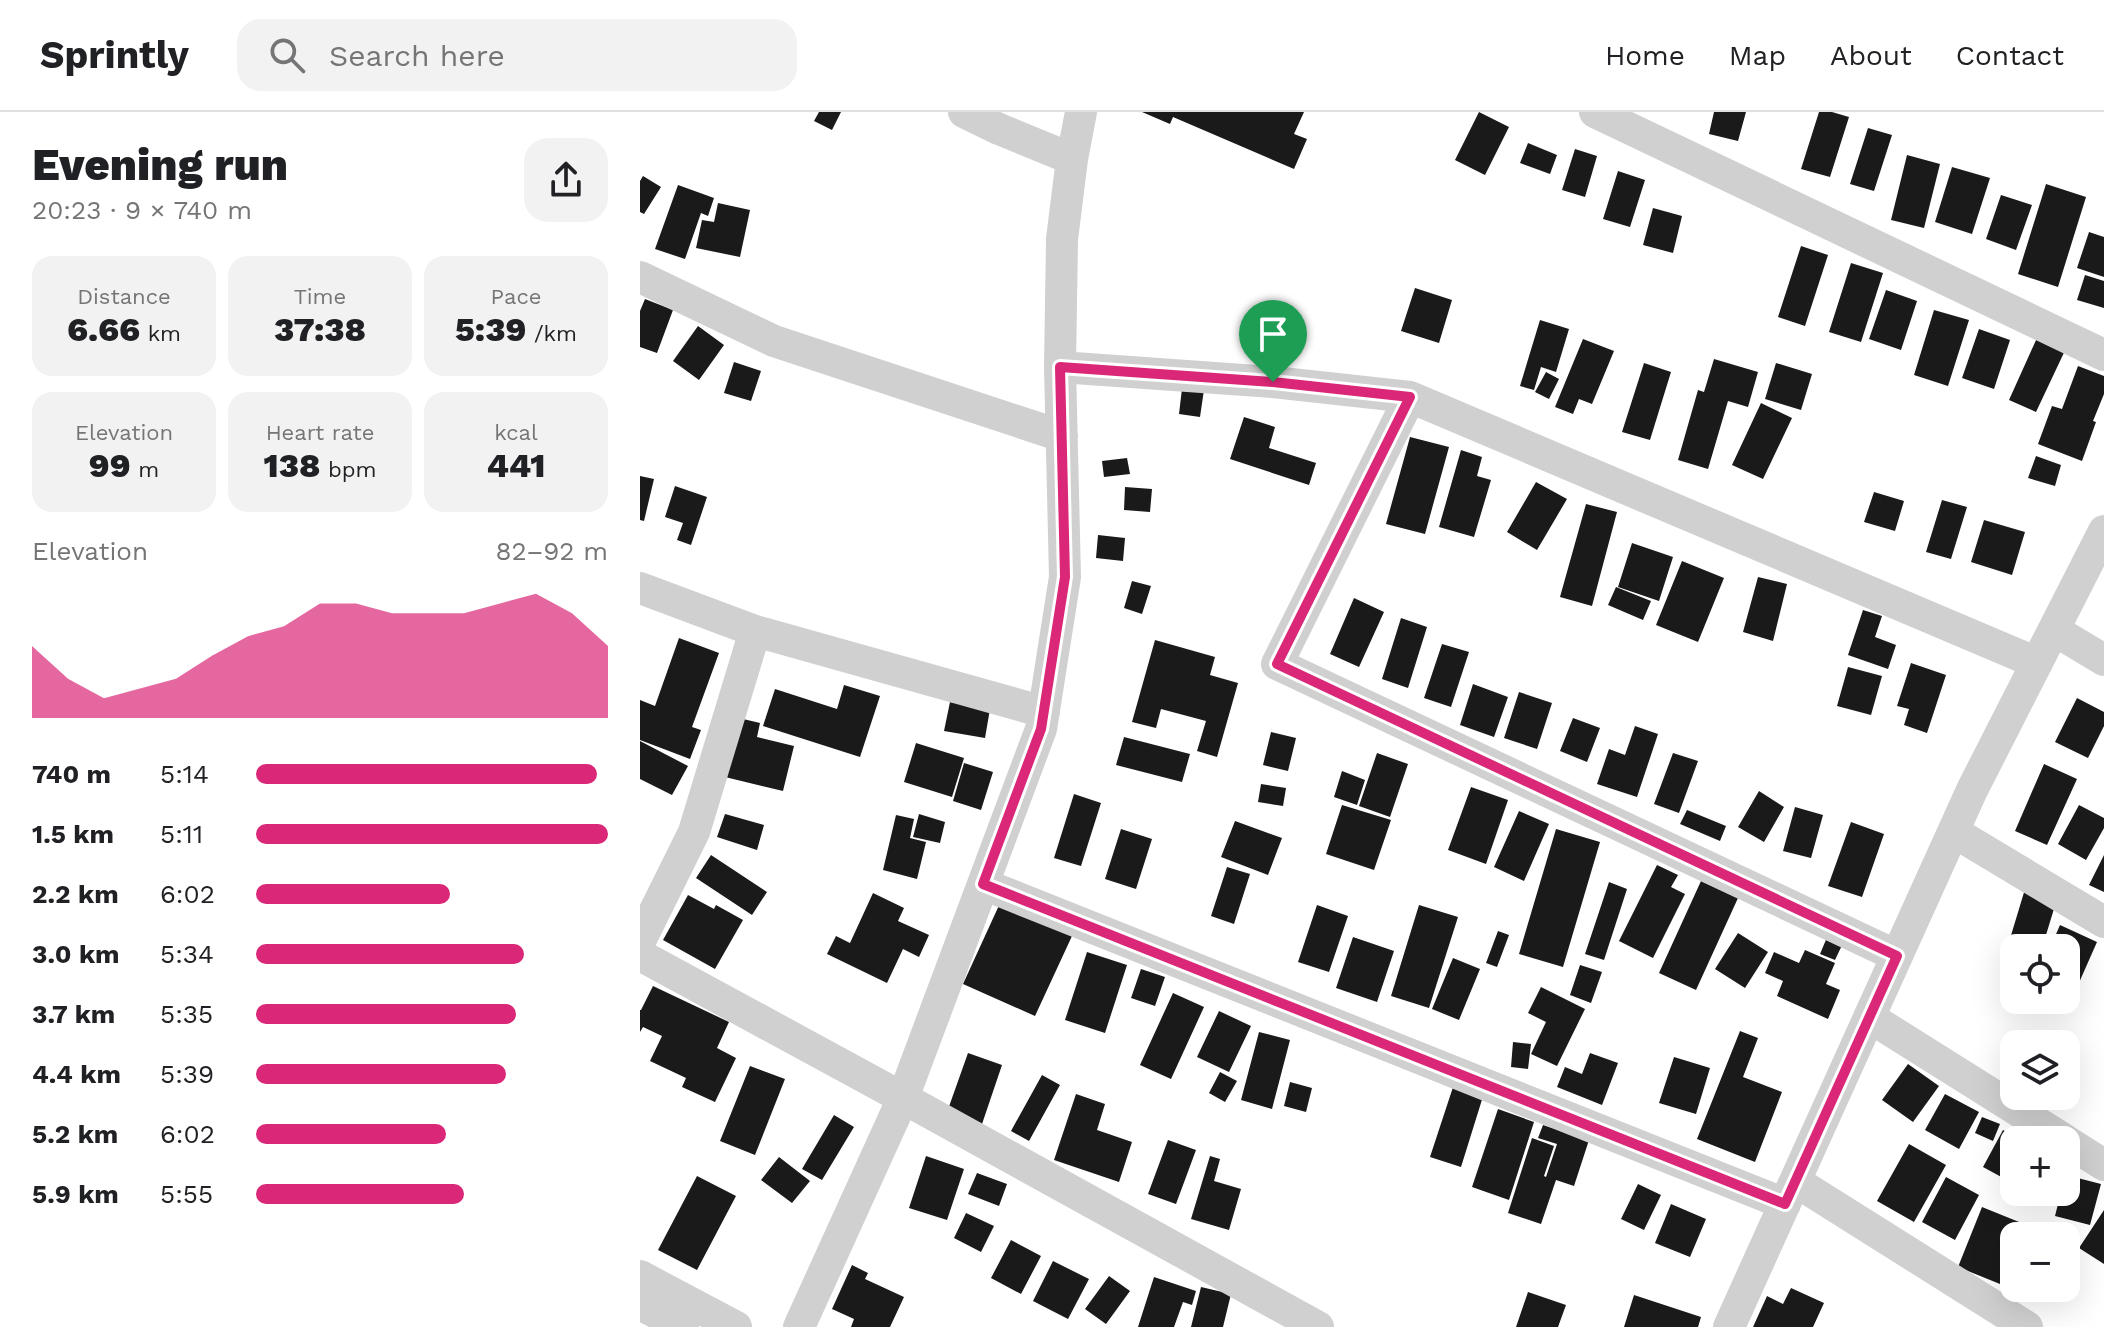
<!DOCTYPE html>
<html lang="en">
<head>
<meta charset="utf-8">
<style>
	:root { --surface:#fff; --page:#f2f2f2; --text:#202124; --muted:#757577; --line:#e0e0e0; --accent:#db2777 }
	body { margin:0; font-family:"Work Sans",sans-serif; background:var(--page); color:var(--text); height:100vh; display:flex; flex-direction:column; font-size:30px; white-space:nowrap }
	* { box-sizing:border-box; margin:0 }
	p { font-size:26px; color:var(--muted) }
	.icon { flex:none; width:44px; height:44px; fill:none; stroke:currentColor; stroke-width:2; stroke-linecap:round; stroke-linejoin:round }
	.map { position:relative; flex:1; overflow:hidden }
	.details { display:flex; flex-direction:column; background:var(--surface); width:640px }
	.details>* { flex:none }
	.controls { position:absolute; left:1360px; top:822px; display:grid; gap:16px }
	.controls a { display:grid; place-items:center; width:80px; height:80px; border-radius:16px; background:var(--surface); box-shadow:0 8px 32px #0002; font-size:40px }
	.pin { position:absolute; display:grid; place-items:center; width:68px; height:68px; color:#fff; margin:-82px -34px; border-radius:50% 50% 50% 0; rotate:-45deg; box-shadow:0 0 8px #0007 }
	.pin .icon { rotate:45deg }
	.round { display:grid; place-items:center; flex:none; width:84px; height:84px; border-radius:24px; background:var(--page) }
	.head { display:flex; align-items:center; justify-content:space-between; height:136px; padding:0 32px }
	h1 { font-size:44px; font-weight:800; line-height:60px }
	.stats { display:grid; grid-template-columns:repeat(3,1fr); gap:12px; height:136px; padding:8px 32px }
	.stats div { display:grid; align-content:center; border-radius:20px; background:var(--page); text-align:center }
	.stats b { font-size:34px; font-weight:800 }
	.stats small { font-size:22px; font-weight:400 }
	.stats p { font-size:22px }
	.chart { height:224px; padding:16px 32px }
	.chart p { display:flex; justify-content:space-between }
	.chart svg { width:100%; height:144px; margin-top:8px; fill:var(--accent); opacity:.7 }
	ul { padding:0 32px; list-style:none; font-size:26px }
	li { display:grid; grid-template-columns:128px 96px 1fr; align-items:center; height:60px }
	li i { height:20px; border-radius:10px; background:var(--accent) }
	header { display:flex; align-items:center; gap:48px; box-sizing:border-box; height:112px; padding:0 40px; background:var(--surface); border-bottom:2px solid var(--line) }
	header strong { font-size:38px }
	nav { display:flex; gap:44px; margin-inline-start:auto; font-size:28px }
	.search { width:560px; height:72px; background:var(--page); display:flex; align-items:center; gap:20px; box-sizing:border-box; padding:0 28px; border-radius:24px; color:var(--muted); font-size:30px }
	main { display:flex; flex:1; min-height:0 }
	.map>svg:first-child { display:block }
	.building { fill:#1a1a1a }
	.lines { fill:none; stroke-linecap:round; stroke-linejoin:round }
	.minor { stroke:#d0d0d0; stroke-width:32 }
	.route-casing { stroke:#fff; stroke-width:16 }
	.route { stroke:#db2777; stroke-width:10 }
</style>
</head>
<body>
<header>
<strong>Sprintly</strong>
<div class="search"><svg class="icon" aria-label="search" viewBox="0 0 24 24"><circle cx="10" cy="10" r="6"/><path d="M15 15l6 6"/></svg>Search here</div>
<nav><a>Home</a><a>Map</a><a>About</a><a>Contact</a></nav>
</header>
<main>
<section class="details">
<div class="head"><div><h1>Evening run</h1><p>20:23 · 9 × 740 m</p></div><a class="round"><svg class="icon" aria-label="share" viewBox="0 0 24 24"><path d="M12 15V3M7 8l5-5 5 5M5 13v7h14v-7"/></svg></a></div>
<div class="stats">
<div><p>Distance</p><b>6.66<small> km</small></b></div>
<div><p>Time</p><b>37:38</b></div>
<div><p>Pace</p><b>5:39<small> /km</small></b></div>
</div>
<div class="stats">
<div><p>Elevation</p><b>99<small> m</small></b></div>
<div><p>Heart rate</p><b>138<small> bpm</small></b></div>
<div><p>kcal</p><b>441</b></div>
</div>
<div class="chart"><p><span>Elevation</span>82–92 m</p>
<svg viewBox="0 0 160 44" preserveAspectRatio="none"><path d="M0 44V22L10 32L20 38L30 35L40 32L50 25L60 19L70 16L80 9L90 9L100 12L110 12L120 12L130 9L140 6L150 12L160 22V44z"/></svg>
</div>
<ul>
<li><b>740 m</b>5:14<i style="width:97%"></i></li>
<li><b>1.5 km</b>5:11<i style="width:100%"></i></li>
<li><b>2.2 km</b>6:02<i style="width:55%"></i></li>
<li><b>3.0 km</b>5:34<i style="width:76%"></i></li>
<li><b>3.7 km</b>5:35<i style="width:74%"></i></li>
<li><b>4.4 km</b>5:39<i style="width:71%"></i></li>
<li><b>5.2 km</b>6:02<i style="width:54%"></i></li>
<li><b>5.9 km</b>5:55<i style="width:59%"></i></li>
</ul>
</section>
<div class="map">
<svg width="1464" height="1215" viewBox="0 0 1464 1215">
	<rect width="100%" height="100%" fill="#fff"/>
	<path class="building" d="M 179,0 L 201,0 L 192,18 L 174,9 Z
		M 502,0 L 664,0 L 654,22 L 667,27 L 654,57 L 533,5 L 530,12 Z
		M 839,0 L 869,15 L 845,63 L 815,48 Z
		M 1074,0 L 1106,0 L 1098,29 L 1069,22 Z
		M 1179,0 L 1192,0 L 1209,5 L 1190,65 L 1161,57 Z
		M 1228,16 L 1252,23 L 1234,79 L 1210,72 Z
		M 888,31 L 917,43 L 910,62 L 880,51 Z
		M 935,37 L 957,44 L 945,85 L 922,78 Z
		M 1267,43 L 1300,52 L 1284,116 L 1251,108 Z
		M 1312,55 L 1350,66 L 1332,122 L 1295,110 Z
		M 978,59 L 1005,68 L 990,115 L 963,107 Z
		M 3,64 L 21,75 L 4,102 L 0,100 L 0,69 Z
		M 1406,72 L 1446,85 L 1418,175 L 1378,162 Z
		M 38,73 L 74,86 L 68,104 L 61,101 L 45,147 L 15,137 Z
		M 1361,83 L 1392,93 L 1376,138 L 1346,127 Z
		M 78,91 L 110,98 L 100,145 L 56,136 L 62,108 L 74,110 Z
		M 1013,96 L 1042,104 L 1033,141 L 1003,133 Z
		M 1449,120 L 1464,125 L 1464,165 L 1437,156 Z
		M 1161,134 L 1188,143 L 1165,214 L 1138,205 Z
		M 1211,151 L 1243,161 L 1221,230 L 1189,220 Z
		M 1445,163 L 1464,169 L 1464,196 L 1437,188 Z
		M 775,176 L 812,188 L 799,231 L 761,219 Z
		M 1246,178 L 1277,189 L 1261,238 L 1229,227 Z
		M 5,187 L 33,198 L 17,241 L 0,235 L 0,199 Z
		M 1294,198 L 1329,208 L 1308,274 L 1274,263 Z
		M 900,208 L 929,217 L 916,260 L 901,255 L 894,278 L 880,274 Z
		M 58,214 L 84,233 L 59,268 L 33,249 Z
		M 1339,217 L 1370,228 L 1354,277 L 1322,266 Z
		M 1401,217 L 1429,230 L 1396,300 L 1369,288 Z
		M 943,227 L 974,239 L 952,292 L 939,287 L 933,302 L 915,295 Z
		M 1074,247 L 1118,260 L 1108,295 L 1088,289 L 1068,357 L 1038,348 L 1058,278 L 1064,280 Z
		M 94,250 L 121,259 L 111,289 L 84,281 Z
		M 1004,251 L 1031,260 L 1010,328 L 982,320 Z
		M 1136,251 L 1172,262 L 1161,298 L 1125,287 Z
		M 1438,254 L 1464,264 L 1464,282 L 1453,309 L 1456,310 L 1442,349 L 1398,332 L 1412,294 L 1422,297 Z
		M 906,260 L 919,267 L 909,287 L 895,280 Z
		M 543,268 L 565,271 L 560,305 L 539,302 Z
		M 1121,291 L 1152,306 L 1123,367 L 1092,353 Z
		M 604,305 L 635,315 L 629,336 L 676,351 L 669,373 L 590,347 Z
		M 770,325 L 809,335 L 785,422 L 746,412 Z
		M 821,338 L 842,345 L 837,364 L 851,368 L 834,425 L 799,415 Z
		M 1396,344 L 1421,353 L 1415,374 L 1388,366 Z
		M 487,346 L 490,362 L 464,365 L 462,349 Z
		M 0,364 L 14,367 L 4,409 L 0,408 Z
		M 896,370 L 927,387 L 897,438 L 867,420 Z
		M 35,374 L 67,385 L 51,433 L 37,428 L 43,411 L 25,405 Z
		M 485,375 L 512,377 L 510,400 L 484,398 Z
		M 1234,380 L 1264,389 L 1255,419 L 1224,410 Z
		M 1302,388 L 1327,395 L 1311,447 L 1286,440 Z
		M 946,392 L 977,400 L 952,494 L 920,485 Z
		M 1344,408 L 1385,420 L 1372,463 L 1331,450 Z
		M 458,423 L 485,426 L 483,449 L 456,446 Z
		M 992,431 L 1033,445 L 1019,489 L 978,475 Z
		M 1042,449 L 1084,466 L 1058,530 L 1016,513 Z
		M 1118,465 L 1147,472 L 1133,529 L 1103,520 Z
		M 492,469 L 511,474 L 502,502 L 484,496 Z
		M 976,475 L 1011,489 L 1003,508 L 968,493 Z
		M 714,486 L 744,500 L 719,555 L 690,542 Z
		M 1223,498 L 1242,504 L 1235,525 L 1256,533 L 1248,557 L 1208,543 Z
		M 761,506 L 787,515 L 768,576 L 742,567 Z
		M 39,526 L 79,541 L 52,615 L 61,618 L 50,647 L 0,628 L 0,588 L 15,594 Z
		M 515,528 L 575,545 L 570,563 L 598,571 L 577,645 L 557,639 L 566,609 L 521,597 L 516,616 L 492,610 Z
		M 802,532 L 829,540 L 811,595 L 784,586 Z
		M 1271,551 L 1306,563 L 1287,621 L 1264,613 L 1269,597 L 1257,594 Z
		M 1208,555 L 1242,564 L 1231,603 L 1197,594 Z
		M 833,572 L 868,585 L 854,625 L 820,613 Z
		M 204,573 L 240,584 L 220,645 L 123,614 L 135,577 L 197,597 Z
		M 879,580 L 912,591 L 897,637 L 864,626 Z
		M 1437,586 L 1464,600 L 1464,614 L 1448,646 L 1415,630 Z
		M 310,590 L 350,597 L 345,626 L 304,619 Z
		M 99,606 L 120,611 L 117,625 L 154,634 L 143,679 L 85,665 Z
		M 933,606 L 960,616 L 947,650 L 920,639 Z
		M 995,614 L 1018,622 L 997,685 L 957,672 L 969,637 L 985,643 Z
		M 631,620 L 656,626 L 648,659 L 623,653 Z
		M 484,625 L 550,642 L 542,670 L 476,653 Z
		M 0,629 L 48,654 L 32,683 L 0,667 Z
		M 276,631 L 324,646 L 312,685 L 264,670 Z
		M 737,641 L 768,652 L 750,705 L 719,694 Z
		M 1033,641 L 1058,649 L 1039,701 L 1014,692 Z
		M 324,651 L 353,660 L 341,698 L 313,689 Z
		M 1404,652 L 1437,667 L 1407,733 L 1375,719 Z
		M 702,659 L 725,668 L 717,693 L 694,685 Z
		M 621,672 L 646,676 L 643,694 L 618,690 Z
		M 831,675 L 868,688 L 846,752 L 808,738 Z
		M 1119,679 L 1144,695 L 1124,730 L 1098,715 Z
		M 434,682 L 461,691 L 441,754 L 414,746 Z
		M 702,693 L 751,708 L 734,758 L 686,742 Z
		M 1439,693 L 1464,706 L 1464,716 L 1446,748 L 1418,732 Z
		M 1155,695 L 1183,703 L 1171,746 L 1143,739 Z
		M 1047,698 L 1086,714 L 1080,729 L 1040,712 Z
		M 879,699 L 909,712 L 884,769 L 854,755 Z
		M 85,702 L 124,713 L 117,738 L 77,725 Z
		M 279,702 L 305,710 L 300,731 L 273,725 Z
		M 256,703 L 274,707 L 270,726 L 286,730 L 277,767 L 243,758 Z
		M 595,709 L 642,726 L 628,763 L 581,745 Z
		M 1211,710 L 1244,722 L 1222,785 L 1188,774 Z
		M 481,717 L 512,727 L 496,777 L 465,767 Z
		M 916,717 L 960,730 L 923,855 L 879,842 Z
		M 71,743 L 127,780 L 112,803 L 56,766 Z
		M 1464,743 L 1464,780 L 1449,773 Z
		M 1017,753 L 1038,763 L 1031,775 L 1045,782 L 1013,846 L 979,829 Z
		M 587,755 L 610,762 L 594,812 L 571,804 Z
		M 1061,769 L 1098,786 L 1056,878 L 1019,861 Z
		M 969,770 L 987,777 L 964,848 L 945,842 Z
		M 1385,777 L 1417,787 L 1402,836 L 1374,836 L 1374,842 L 1366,840 Z
		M 233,781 L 264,796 L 258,809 L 289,823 L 279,845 L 263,837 L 247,871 L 187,842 L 196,824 L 210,831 Z
		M 48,783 L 74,797 L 76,793 L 103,808 L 75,857 L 23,828 Z
		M 361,789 L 432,824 L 395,904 L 323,872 Z
		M 677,793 L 708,804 L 689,860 L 658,850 Z
		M 779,793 L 818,805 L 789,896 L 751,884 Z
		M 1420,813 L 1457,830 L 1434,882 L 1426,878 L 1426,836 L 1410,836 Z
		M 858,819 L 869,823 L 857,855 L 846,851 Z
		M 1098,821 L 1128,840 L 1105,876 L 1075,857 Z
		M 1188,823 L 1204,829 L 1195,848 L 1180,842 Z
		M 713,825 L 754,839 L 737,890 L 696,876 Z
		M 1165,838 L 1195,851 L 1186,872 L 1200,878 L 1188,907 L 1137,884 L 1143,869 L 1125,861 L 1134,840 L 1159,851 Z
		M 447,840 L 487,853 L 465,921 L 425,908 Z
		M 813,846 L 840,857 L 819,908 L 792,897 Z
		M 940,853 L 962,860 L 951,891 L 930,883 Z
		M 501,857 L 525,865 L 515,894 L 491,886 Z
		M 13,874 L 89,910 L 77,936 L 96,946 L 75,990 L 42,975 L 46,966 L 10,949 L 22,924 L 3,915 L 0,920 L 0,898 L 1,898 Z
		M 901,875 L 945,897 L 917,954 L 891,942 L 906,910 L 888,901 Z
		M 533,881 L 564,895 L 531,967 L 500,953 Z
		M 579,899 L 611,914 L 589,960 L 557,945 Z
		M 1100,919 L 1118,926 L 1103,965 L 1142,980 L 1115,1050 L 1057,1027 Z
		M 619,920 L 650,928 L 632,997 L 601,988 Z
		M 873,930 L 891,932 L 888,957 L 871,955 Z
		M 328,941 L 362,953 L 341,1015 L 306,1003 Z
		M 950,941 L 978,951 L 962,993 L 917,975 L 925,955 L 942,962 Z
		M 1034,945 L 1070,956 L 1056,1002 L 1019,991 Z
		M 1268,952 L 1299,974 L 1273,1010 L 1242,988 Z
		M 110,954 L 145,967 L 115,1043 L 80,1029 Z
		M 580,960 L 597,969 L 585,990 L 569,981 Z
		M 402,963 L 420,973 L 389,1029 L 371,1019 Z
		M 815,969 L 845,978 L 821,1055 L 790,1045 Z
		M 650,970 L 672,976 L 666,1000 L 644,994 Z
		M 436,982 L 465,992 L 457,1018 L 492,1030 L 479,1070 L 414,1048 Z
		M 1305,982 L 1339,1000 L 1319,1037 L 1285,1018 Z
		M 858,997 L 894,1010 L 869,1088 L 832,1075 Z
		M 194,1003 L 214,1015 L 182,1068 L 162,1057 Z
		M 1342,1005 L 1360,1012 L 1353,1029 L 1335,1021 Z
		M 903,1013 L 949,1028 L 934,1074 L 916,1068 L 901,1112 L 868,1101 L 892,1026 L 914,1034 L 904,1064 L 906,1065 L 917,1032 L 898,1026 Z
		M 1363,1018 L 1381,1028 L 1374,1028 L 1374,1050 L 1365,1067 L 1343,1055 Z
		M 528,1028 L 556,1038 L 536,1092 L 508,1082 Z
		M 1269,1032 L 1306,1053 L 1274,1110 L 1237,1089 Z
		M 286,1044 L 324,1057 L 307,1108 L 269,1096 Z
		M 570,1044 L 580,1047 L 574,1069 L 601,1077 L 589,1118 L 551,1107 Z
		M 139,1045 L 170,1069 L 152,1091 L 121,1068 Z
		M 337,1061 L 367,1072 L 359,1094 L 328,1082 Z
		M 1426,1063 L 1461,1072 L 1450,1113 L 1415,1104 L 1421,1080 L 1426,1080 Z
		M 57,1064 L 96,1084 L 57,1158 L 18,1138 Z
		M 1306,1065 L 1339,1083 L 1315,1128 L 1282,1110 Z
		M 998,1072 L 1021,1083 L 1004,1118 L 981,1107 Z
		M 1373,1080 L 1420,1080 L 1417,1092 Z
		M 1031,1092 L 1066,1107 L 1050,1145 L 1015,1131 Z
		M 1342,1095 L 1384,1112 L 1379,1124 L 1374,1124 L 1374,1137 L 1360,1172 L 1318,1155 Z
		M 1464,1098 L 1464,1152 L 1439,1136 Z
		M 326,1101 L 354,1114 L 341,1140 L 314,1126 Z
		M 371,1128 L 401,1144 L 381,1182 L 351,1166 Z
		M 413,1149 L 449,1167 L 428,1207 L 393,1189 Z
		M 212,1153 L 228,1161 L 225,1167 L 264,1185 L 250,1215 L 211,1215 L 214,1207 L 192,1197 Z
		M 469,1164 L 490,1179 L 466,1212 L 445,1197 Z
		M 514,1165 L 556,1179 L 552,1193 L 543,1190 L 534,1215 L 498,1215 Z
		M 561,1175 L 591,1182 L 583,1215 L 551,1215 Z
		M 1151,1176 L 1184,1191 L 1173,1215 L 1113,1215 L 1127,1184 L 1143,1192 Z
		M 888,1180 L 926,1193 L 918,1215 L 876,1215 Z
		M 994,1183 L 1061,1205 L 1058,1215 L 984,1215 Z"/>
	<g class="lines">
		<path class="minor" d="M 324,0 L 359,17 L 432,47
			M 955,0 L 1464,243
			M 0,165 L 134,229 L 422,324
			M 420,255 L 633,270 L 770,285
			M 0,476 L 115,519 L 404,600
			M 1414,518 L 1464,548
			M 1314,720 L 1464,810
			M 343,772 L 1145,1092
			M 0,829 L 54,720 L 115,519
			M 0,843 L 263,986 L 678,1215
			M 1257,844 L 637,552 L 770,285 L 1397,551
			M 1229,905 L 1425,1028
			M 1426,1029 L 1464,1053
			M 1155,1069 L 1387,1215
			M 0,1164 L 96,1215
			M 0,1192 L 43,1215
			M 159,1215 L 263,986 L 401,617 L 425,465 L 420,255 L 422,127 L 432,47 L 441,0
			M 1089,1215 L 1332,678 L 1464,419"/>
	</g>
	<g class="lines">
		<g class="route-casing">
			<path id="route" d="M 420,255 L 633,270 L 770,285 L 637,552 L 1257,844 L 1145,1092 L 343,772 L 401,617 L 425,465 Z"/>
		</g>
		<use href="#route" class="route"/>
	</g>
</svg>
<div class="controls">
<a><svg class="icon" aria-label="locate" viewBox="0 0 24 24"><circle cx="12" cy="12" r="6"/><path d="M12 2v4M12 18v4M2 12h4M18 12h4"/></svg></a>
<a><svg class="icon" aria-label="layers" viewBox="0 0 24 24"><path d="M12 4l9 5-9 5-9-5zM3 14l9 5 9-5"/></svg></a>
<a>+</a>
<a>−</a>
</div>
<div class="pin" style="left:633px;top:270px;background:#1e9e55"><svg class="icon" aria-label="arrive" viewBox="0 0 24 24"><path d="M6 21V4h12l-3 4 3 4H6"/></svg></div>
</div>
</main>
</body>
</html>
